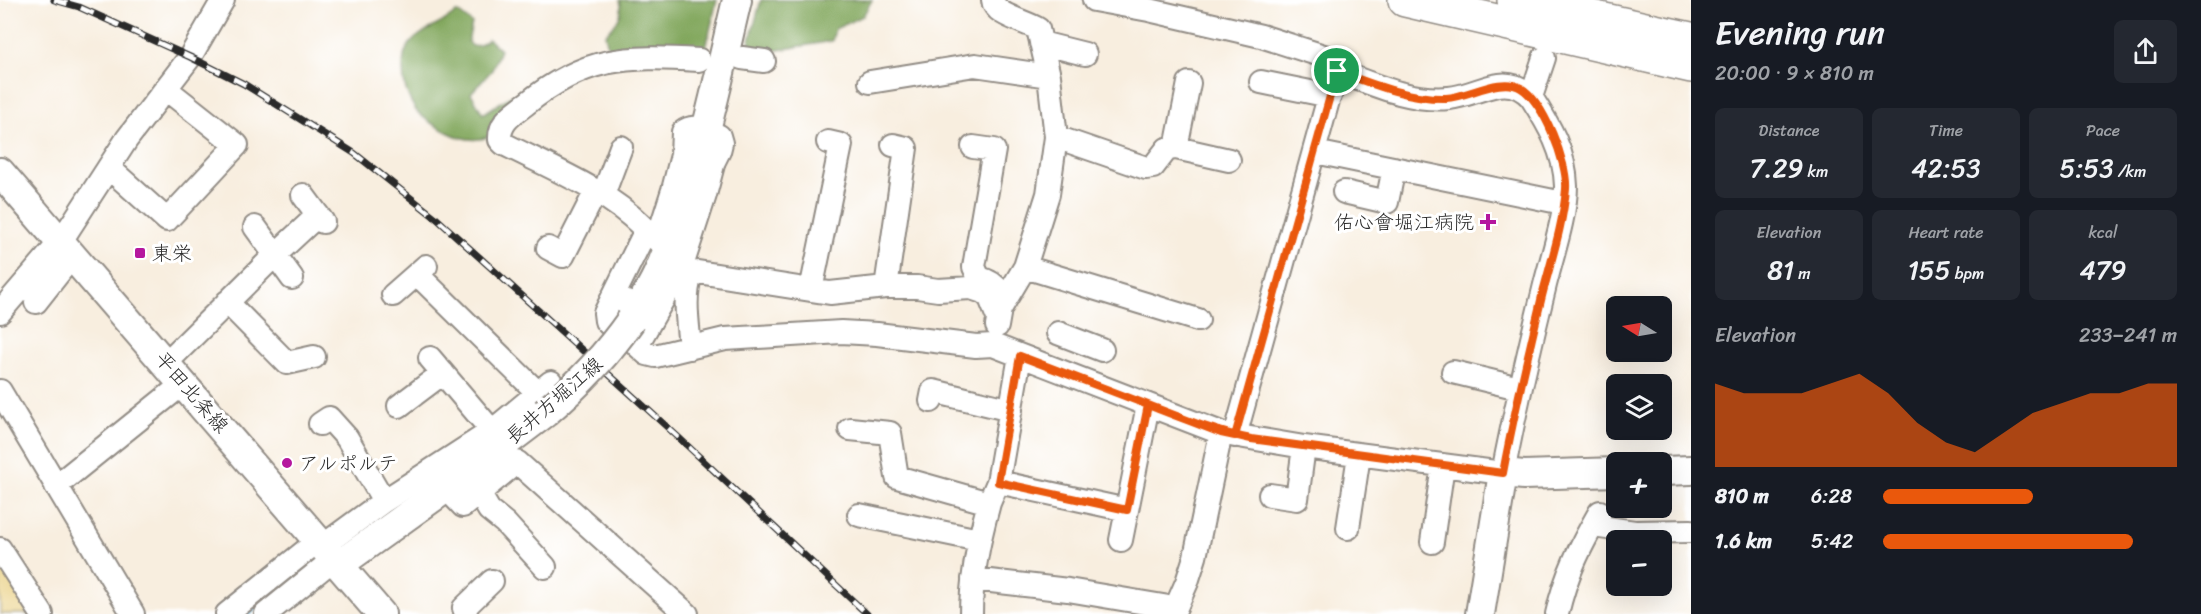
<!DOCTYPE html>
<html lang="en">
<head>
<meta charset="utf-8">
<style>
	:root { --surface:#171b24; --page:#242831; --text:#f1f3f6; --muted:#9ea1a6; --accent:#ea580c }
	body { margin:0; font-family:Sriracha,"Klee One",sans-serif; background:var(--page); color:var(--text); height:100vh; display:flex; flex-direction:column; font-size:22px; white-space:nowrap }
	* { box-sizing:border-box; margin:0 }
	p { font-size:20px; color:var(--muted) }
	.icon { flex:none; width:33px; height:33px; fill:none; stroke:currentColor; stroke-width:2; stroke-linecap:round; stroke-linejoin:round }
	.map { position:relative; flex:1; overflow:hidden }
	.drawer { display:flex; flex-direction:column; background:var(--surface); width:510px }
	.drawer>* { flex:none }
	.needle { width:39px; rotate:281deg }
	.tools { position:absolute; left:1606px; top:296px; display:grid; gap:12px }
	.tools a { display:grid; place-items:center; width:66px; height:66px; border-radius:9px; background:var(--surface); box-shadow:0 6px 24px #0002; font-size:30px }
	.pin { position:absolute; display:grid; place-items:center; width:51px; height:51px; color:#fff; margin:-26px; border:3px solid #fff; border-radius:50%; box-shadow:0 2px 6px #0007 }
	.round { display:grid; place-items:center; flex:none; width:63px; height:63px; border-radius:9px; background:var(--page) }
	.summary { display:flex; align-items:center; justify-content:space-between; height:102px; padding:0 24px }
	h1 { font-size:33px; font-weight:600; line-height:45px }
	.metrics { display:grid; grid-template-columns:repeat(3,1fr); gap:9px; height:102px; padding:6px 24px }
	.metrics div { display:grid; align-content:center; border-radius:9px; background:var(--page); text-align:center }
	.metrics b { font-size:26px; font-weight:600 }
	.metrics small { font-size:16px; font-weight:400 }
	.metrics p { font-size:16px }
	.chart { height:168px; padding:12px 24px }
	.chart p { display:flex; justify-content:space-between }
	.chart svg { width:100%; height:108px; margin-top:6px; fill:var(--accent); opacity:.7 }
	ul { padding:0 24px; list-style:none; font-size:20px }
	li { display:grid; grid-template-columns:96px 72px 1fr; align-items:center; height:45px }
	li i { height:15px; border-radius:8px; background:var(--accent) }
	main { display:flex; flex:1; min-height:0 }
	.map>svg:first-child { display:block }
	.forest { fill:#82a75d; stroke:#566944; stroke-width:1.5 }
	.sand { fill:#eeda9e; stroke:#8c8264; stroke-width:1.5 }
	.lines { fill:none; stroke-linecap:round; stroke-linejoin:round }
	.stream { stroke:#58abd3; stroke-width:4.5 }
	.minor-casing { stroke:#928c85; stroke-width:26 }
	.major-casing { stroke:#928c85; stroke-width:32 }
	.highway-casing { stroke:#928c85; stroke-width:36 }
	.minor { stroke:#fff; stroke-width:22 }
	.major { stroke:#fff; stroke-width:28 }
	.highway { stroke:#fff; stroke-width:33 }
	.rail-casing { stroke:#2b2b2b; stroke-width:7 }
	.rail { stroke:#fff; stroke-width:4.5; stroke-dasharray:14; stroke-linecap:butt }
	.major-bridge-casing { stroke:#928c85; stroke-width:32; stroke-linecap:butt }
	.major-bridge { stroke:#fff; stroke-width:28 }
	.route-casing { stroke:#fff; stroke-width:12 }
	.route { stroke:#ea580c; stroke-width:8 }
	.poi-dot { fill:#b5179e; stroke:#fff; stroke-width:2 }
	.labels { text-anchor:middle; stroke-width:6; stroke-linejoin:round; paint-order:stroke }
	.poi-label { font-size:20px; fill:#2b2b2b; stroke:#fff; text-anchor:start }
	.street-label { font-size:20px; fill:#2b2b2b; stroke:#fff }
</style>
</head>
<body>
<main>
<div class="map">
<svg width="1691" height="614" viewBox="0 0 1691 614">
	<rect width="100%" height="100%" fill="#fff"/>
	<filter id="ink" filterUnits="userSpaceOnUse"><feTurbulence type="fractalNoise" baseFrequency=".0167" numOctaves="2"/><feDisplacementMap in="SourceGraphic" scale="12" xChannelSelector="R" yChannelSelector="G"/><feConvolveMatrix kernelMatrix="1 2 1 2 8 2 1 2 1" color-interpolation-filters="sRGB"/></filter>
	<filter id="wash" filterUnits="userSpaceOnUse"><feTurbulence type="fractalNoise" baseFrequency=".008" numOctaves="4" result="noise"/><feDisplacementMap in="SourceGraphic" scale="24" xChannelSelector="R" yChannelSelector="G"/><feGaussianBlur stdDeviation="1.35" result="paint"/><feColorMatrix in="noise" values="0 0 0 0 0 0 0 0 0 0 0 0 0 0 0 0 0 1.4 0 .05"/><feComposite in="paint" operator="in"/></filter>
	<g filter="url(#wash)">
		<rect width="100%" height="100%" fill="#f8eedf"/>
		<path class="forest" d="M 620,0 L 717,0 L 705,52 L 610,56 L 605,34 C 617,23 624,17 620,0 Z
			M 761,0 L 872,0 L 863,16 L 835,29 L 832,41 L 772,51 L 748,47 Z
			M 455,13 L 459,13 L 472,23 L 468,42 L 472,46 L 480,45 L 488,39 L 500,50 L 492,70 L 471,93 L 483,114 L 509,97 L 523,93 L 489,137 C 468,144 451,135 433,124 C 427,120 419,115 415,109 C 408,98 403,84 403,70 C 403,63 403,54 407,48 C 417,31 441,26 455,13 Z"/>
		<path class="sand" d="M 0,565 L 32,614 L 0,614 Z"/>
		<g class="lines">
			<path class="stream" d="M 248,614 L 302,569"/>
		</g>
	</g>
	<g filter="url(#ink)">
		<g class="lines">
			<g class="minor-casing">
				<path id="minor" d="M 993,0 C 994,15 1025,21 1038,29 L 1049,76 L 1056,137 L 1048,194 L 1025,267 L 1000,309 L 997,326
					M 1094,0 L 1149,10 L 1261,36 L 1339,61 L 1235,436
					M 1041,43 L 1085,54
					M 742,58 L 764,61
					M 1337,71 C 1372,84 1411,102 1449,98 C 1480,95 1505,70 1531,97
					M 870,82 L 975,65 L 1049,76
					M 1261,82 L 1330,96
					M 1056,137 L 1146,168 L 1153,167 L 1167,149 L 1176,148 L 1229,160
					M 973,147 L 994,150 L 974,267 L 979,278 C 987,280 994,283 998,290
					M 1176,148 L 1189,83
					M 1315,152 L 1563,203
					M 109,168 L 167,220 L 237,145 L 166,89
					M 1344,192 L 1387,202 L 1394,168
					M 303,195 L 323,222
					M 603,195 L 621,147
					M 255,227 L 292,278
					M 657,240 L 673,190 L 682,155 L 683,132 C 693,123 708,130 719,136 L 721,143 L 719,151 L 714,161 L 705,195 L 682,266 L 637,345 L 647,354 L 655,356 L 725,339 L 841,332 L 877,334 L 976,346 L 993,345 L 1221,433 L 1304,447 L 1503,473 C 1515,411 1529,350 1544,289 C 1551,259 1566,216 1566,186 C 1565,152 1549,125 1531,97 L 1544,58
					M 548,248 L 563,256 L 596,191
					M 1025,267 L 1198,320
					M 417,274 L 538,393
					M 886,287 L 906,148 L 893,145
					M 811,290 L 841,145 L 828,142
					M 393,295 L 426,266
					M 36,302 L 73,255
					M 227,302 L 287,363 L 314,357
					M 627,302 L 612,327 L 606,321 L 605,313 L 643,236 L 643,227 C 605,189 551,168 504,144 L 500,140 C 499,122 513,114 526,104 C 584,57 626,55 699,60
					M 0,312 L 61,241 L 127,139 L 190,57 L 223,0
					M 1058,333 L 1102,350
					M 690,348 C 688,323 683,298 691,274 L 698,272 L 830,293 L 886,287 L 917,287 L 938,290 L 971,288 L 983,292 L 990,298 L 998,318
					M 1020,356 L 998,482 L 1127,510
					M 430,358 L 492,431
					M 166,363 L 275,255 L 318,215
					M 1453,372 L 1519,388
					M 0,391 L 133,614
					M 931,401 L 933,391 L 1011,410
					M 399,406 L 443,373
					M 320,424 L 329,418 L 347,438 L 384,501
					M 850,429 L 890,433 L 897,477 L 989,503 L 998,482
					M 56,486 L 184,383
					M 446,488 L 463,506 L 517,462 L 687,614
					M 479,493 L 489,510 L 505,523 L 545,567
					M 1270,495 L 1297,499 L 1304,447
					M 859,515 L 979,540
					M 1593,526 L 1635,532 L 1691,531
					M 1348,528 L 1359,455
					M 1121,540 L 1148,405
					M 1432,542 L 1443,465
					M 324,545 L 384,501 L 492,431 L 551,382
					M 0,549 L 42,614
					M 973,579 L 1068,590 L 1175,608
					M 227,614 L 319,540
					M 266,614 L 335,558
					M 466,614 L 464,608 L 492,581
					M 971,614 C 971,576 979,539 989,503
					M 1173,614 L 1187,582 L 1195,557 L 1221,433
					M 1557,614 C 1566,574 1580,547 1600,512"/>
			</g>
			<g class="major-casing">
				<path id="major" d="M 0,172 L 381,614
					M 631,320 C 640,305 651,289 658,273 C 697,186 715,92 737,0
					M 1662,471 L 1691,470
					M 340,564 L 446,488 L 545,413
					M 1480,614 L 1503,473 L 1524,475 L 1617,472"/>
			</g>
			<g class="highway-casing">
				<path id="highway" d="M 1405,0 L 1691,66
					M 1514,0 L 1691,39"/>
			</g>
			<use href="#minor" class="minor"/>
			<use href="#major" class="major"/>
			<use href="#highway" class="highway"/>
			<g class="rail-casing">
				<path id="rail" d="M 54,0 L 79,7 L 190,57 L 244,84 L 354,153 L 436,218 L 677,436 L 867,614"/>
			</g>
			<use href="#rail" class="rail"/>
			<g class="major-bridge-casing">
				<path id="major-bridge" d="M 545,413 C 578,385 606,356 631,320"/>
			</g>
			<use href="#major-bridge" class="major-bridge"/>
		</g>
	</g>
	<g class="lines" filter="url(#ink)">
		<g class="route-casing">
			<path id="route" d="M 1337,71 L 1235,436 L 1221,433 L 1148,405 L 1020,356 L 998,482 L 1127,510 L 1148,405 C 1182,418 1215,432 1251,439 L 1503,473 C 1514,413 1528,355 1542,296 C 1551,261 1563,225 1566,189 C 1568,163 1543,101 1521,88 C 1500,76 1469,97 1446,98 C 1408,99 1372,84 1337,71"/>
		</g>
		<use href="#route" class="route"/>
	</g>
	<g class="poi-dot">
		<path d="M1485 213h6v6h6v6h-6v6h-6v-6h-6v-6h6z"/>
		<rect x="134" y="247" width="12" height="12" rx="3"/>
		<circle cx="287" cy="463" r="6"/>
	</g>
	<g class="labels">
		<g class="poi-label">
			<text x="1474" y="229" text-anchor="end">佑心會堀江病院</text>
			<text x="152" y="260">東栄</text>
			<text x="299" y="470">アルポルテ</text>
		</g>
		<g class="street-label">
			<text transform="translate(192 392) rotate(49)" y="7">平田北条線</text>
			<text transform="translate(554 400) rotate(-41)" y="7">長井方堀江線</text>
		</g>
	</g>
</svg>
<div class="tools">
<a><svg class="needle" viewBox="-14 -14 28 28"><path d="M0-13l5 13h-10z" fill="#e53935"/><path d="M0 13l5-13h-10z" fill="#9ea1a6"/></svg></a>
<a><svg class="icon" aria-label="layers" viewBox="0 0 24 24"><path d="M12 4l9 5-9 5-9-5zM3 14l9 5 9-5"/></svg></a>
<a>+</a>
<a>−</a>
</div>
<div class="pin" style="left:1337px;top:71px;background:#1e9e55"><svg class="icon" aria-label="arrive" viewBox="0 0 24 24"><path d="M6 21V4h12l-3 4 3 4H6"/></svg></div>
</div>
<section class="drawer">
<div class="summary"><div><h1>Evening run</h1><p>20:00 · 9 × 810 m</p></div><a class="round"><svg class="icon" aria-label="share" viewBox="0 0 24 24"><path d="M12 15V3M7 8l5-5 5 5M5 13v7h14v-7"/></svg></a></div>
<div class="metrics">
<div><p>Distance</p><b>7.29<small> km</small></b></div>
<div><p>Time</p><b>42:53</b></div>
<div><p>Pace</p><b>5:53<small> /km</small></b></div>
</div>
<div class="metrics">
<div><p>Elevation</p><b>81<small> m</small></b></div>
<div><p>Heart rate</p><b>155<small> bpm</small></b></div>
<div><p>kcal</p><b>479</b></div>
</div>
<div class="chart"><p><span>Elevation</span>233–241 m</p>
<svg viewBox="0 0 160 44" preserveAspectRatio="none"><path d="M0 44V10L10 14L20 14L30 14L40 10L50 6L60 14L70 26L80 34L90 38L100 30L110 22L120 18L130 14L140 14L150 10L160 10V44z"/></svg>
</div>
<ul>
<li><b>810 m</b>6:28<i style="width:51%"></i></li>
<li><b>1.6 km</b>5:42<i style="width:85%"></i></li>
</ul>
</section>
</main>
</body>
</html>
